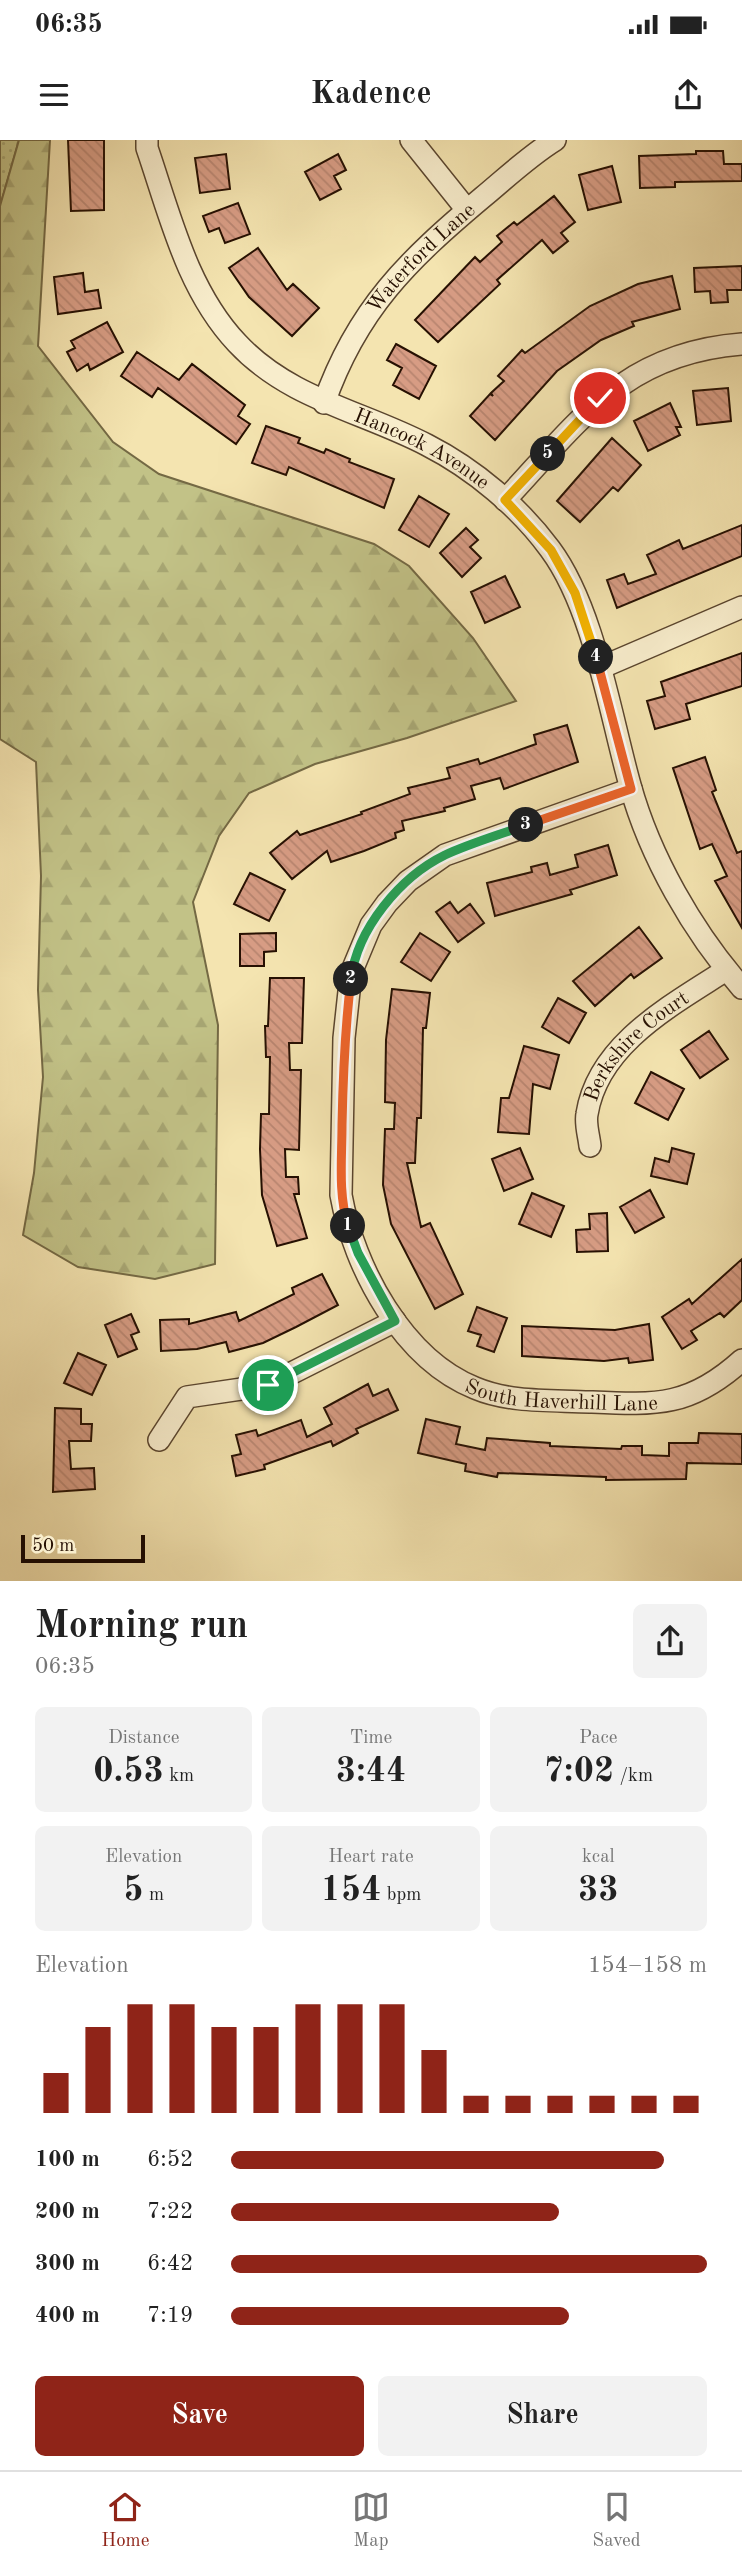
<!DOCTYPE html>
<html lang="en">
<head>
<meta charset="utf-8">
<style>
	:root { --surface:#fff; --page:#f2f2f2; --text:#222; --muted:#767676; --line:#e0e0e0; --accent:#8f2418 }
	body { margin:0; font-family:"Old Standard TT",serif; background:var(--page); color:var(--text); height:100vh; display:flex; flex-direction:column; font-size:26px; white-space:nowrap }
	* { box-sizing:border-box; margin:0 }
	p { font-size:23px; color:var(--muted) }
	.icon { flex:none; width:38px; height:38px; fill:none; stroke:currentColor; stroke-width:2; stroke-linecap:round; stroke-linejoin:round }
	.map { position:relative; height:1441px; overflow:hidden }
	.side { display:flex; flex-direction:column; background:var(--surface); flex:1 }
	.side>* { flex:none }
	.scale { position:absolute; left:21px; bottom:18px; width:124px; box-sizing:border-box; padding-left:7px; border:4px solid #261002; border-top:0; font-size:19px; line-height:24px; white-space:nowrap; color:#261002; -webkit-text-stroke:5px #f8edcc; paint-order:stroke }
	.pin { position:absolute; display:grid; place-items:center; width:60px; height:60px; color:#fff; margin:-30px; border:4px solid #fff; border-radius:50%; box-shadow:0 2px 7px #0007 }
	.km { position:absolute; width:35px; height:35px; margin:-18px; border-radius:50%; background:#222; color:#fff; font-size:19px; line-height:35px; text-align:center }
	.round { display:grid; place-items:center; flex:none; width:74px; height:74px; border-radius:10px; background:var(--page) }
	.head { display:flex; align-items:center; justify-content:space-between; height:119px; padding:0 35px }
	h1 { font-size:38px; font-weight:800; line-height:52px }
	.figures { display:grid; grid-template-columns:repeat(3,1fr); gap:10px; height:119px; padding:7px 35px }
	.figures div { display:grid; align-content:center; border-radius:10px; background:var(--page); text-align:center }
	.figures b { font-size:35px; font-weight:800 }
	.figures small { font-size:19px; font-weight:400 }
	.figures p { font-size:19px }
	.chart { height:196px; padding:14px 35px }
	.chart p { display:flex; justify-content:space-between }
	.chart svg { width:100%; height:126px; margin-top:7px; stroke:var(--accent); stroke-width:6 }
	.primary-button { display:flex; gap:14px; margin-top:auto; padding:14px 35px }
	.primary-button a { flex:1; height:80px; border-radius:10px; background:var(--accent); color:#fff; font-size:28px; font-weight:800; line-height:80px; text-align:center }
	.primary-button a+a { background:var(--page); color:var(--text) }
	ul { padding:0 35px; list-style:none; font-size:23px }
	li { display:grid; grid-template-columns:112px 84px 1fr; align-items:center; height:52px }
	li i { height:18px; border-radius:9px; background:var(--accent) }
	.status { display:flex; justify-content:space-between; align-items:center; height:49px; padding:0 35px; background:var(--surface); direction:ltr }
	.status svg { height:19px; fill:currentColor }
	header { display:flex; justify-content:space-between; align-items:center; height:91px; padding:0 35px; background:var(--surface); font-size:32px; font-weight:800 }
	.dock { display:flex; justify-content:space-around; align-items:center; height:98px; border-top:2px solid var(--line); background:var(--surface); font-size:19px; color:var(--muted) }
	.dock a { display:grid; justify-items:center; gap:4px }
	.dock .active { color:var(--accent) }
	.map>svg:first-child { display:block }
	.grass { fill:url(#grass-dots); stroke:#746944; stroke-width:2 }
	.forest { fill:url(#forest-firs); stroke:#746944; stroke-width:2 }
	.building { fill:url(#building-back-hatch); stroke:#261002; stroke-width:2 }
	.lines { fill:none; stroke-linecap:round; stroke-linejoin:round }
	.minor-casing { stroke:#5a452e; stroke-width:24 }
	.minor { stroke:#f8edcc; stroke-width:21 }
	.split-1-casing { stroke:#fff; stroke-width:14 }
	.split-2-casing { stroke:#fff; stroke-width:14 }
	.split-3-casing { stroke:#fff; stroke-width:14 }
	.split-4-casing { stroke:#fff; stroke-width:14 }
	.split-5-casing { stroke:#fff; stroke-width:14 }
	.split-6-casing { stroke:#fff; stroke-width:14 }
	.split-1 { stroke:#22a559; stroke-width:9 }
	.split-2 { stroke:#f0652b; stroke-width:9 }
	.split-3 { stroke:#22a559; stroke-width:9 }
	.split-4 { stroke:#f0652b; stroke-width:9 }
	.split-5 { stroke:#f5b400; stroke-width:9 }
	.split-6 { stroke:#f5b400; stroke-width:9 }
	.labels { text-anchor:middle; stroke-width:5; stroke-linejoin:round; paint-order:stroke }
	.street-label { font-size:21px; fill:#261002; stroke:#f8edcc }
</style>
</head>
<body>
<div class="status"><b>06:35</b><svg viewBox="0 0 49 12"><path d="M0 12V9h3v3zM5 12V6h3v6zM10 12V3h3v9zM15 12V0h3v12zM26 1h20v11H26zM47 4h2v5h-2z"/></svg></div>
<header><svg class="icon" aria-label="menu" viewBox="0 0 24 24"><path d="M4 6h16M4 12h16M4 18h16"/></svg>Kadence<svg class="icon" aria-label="share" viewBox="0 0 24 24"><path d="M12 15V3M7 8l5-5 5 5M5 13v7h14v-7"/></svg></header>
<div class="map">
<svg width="742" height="1441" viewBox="0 0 742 1441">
	<defs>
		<pattern id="grass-dots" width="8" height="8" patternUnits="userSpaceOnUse" patternTransform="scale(1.75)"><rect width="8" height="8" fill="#c2c287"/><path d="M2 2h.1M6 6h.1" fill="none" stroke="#a7a673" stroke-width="1.8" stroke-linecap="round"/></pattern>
		<pattern id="forest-firs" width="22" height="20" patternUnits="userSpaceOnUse" patternTransform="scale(1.75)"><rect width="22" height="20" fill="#c2c287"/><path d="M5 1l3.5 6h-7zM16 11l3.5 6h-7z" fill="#a7a673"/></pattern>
		<pattern id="building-back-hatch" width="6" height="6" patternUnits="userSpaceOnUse" patternTransform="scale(1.75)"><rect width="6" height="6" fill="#d79c84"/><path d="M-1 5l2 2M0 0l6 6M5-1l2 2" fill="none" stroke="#b88570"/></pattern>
	</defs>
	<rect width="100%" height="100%" fill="#f4e4b0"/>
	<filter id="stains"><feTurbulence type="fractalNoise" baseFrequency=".00286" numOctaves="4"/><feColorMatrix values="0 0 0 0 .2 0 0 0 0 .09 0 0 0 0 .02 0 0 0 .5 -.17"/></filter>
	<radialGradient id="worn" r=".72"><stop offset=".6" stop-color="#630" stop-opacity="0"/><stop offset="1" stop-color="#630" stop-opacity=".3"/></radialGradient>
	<path class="grass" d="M 0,0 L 19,0 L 0,66 Z"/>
	<path class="forest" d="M 19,0 L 50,0 L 38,206 L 113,302 L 159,334 L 374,404 L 409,426 L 473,498 L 516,561 L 407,598 L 315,624 L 249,653 L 219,696 L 193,762 L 218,885 L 215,1124 L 155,1139 L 78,1127 L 23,1095 L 34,1033 L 43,937 L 38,850 L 41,736 L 36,622 L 0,599 L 0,66 Z"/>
	<path class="building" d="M 68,0 L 104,0 L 104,70 L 71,71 Z
		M 696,11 L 723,11 L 724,24 L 742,24 L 742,41 L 675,42 L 675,47 L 640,48 L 639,16 L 696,14 Z
		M 226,14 L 230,49 L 200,53 L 195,18 Z
		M 338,14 L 346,30 L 334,36 L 341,49 L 320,60 L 305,32 Z
		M 612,26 L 621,62 L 588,70 L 579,35 Z
		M 554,56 L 575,82 L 561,93 L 568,101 L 553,113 L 542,100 L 497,140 L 500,144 L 438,202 L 415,180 L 475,117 L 480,122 L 502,102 L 497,96 L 514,82 L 517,85 Z
		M 238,63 L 250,94 L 225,103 L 219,88 L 209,92 L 203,76 Z
		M 258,108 L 287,150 L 293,144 L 319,168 L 292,196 L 249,157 L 229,128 Z
		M 742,126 L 742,150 L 727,150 L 728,162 L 711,163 L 710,151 L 695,152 L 694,128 Z
		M 83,133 L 85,152 L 98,150 L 101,168 L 58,174 L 54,137 Z
		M 672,136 L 680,169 L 632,182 L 634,186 L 601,200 L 557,231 L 495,300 L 470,276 L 490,254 L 493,256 L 491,253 L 504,241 L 498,236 L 522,210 L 525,213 L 590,166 L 638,144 Z
		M 107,182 L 123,212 L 90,230 L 88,224 L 77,231 L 67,212 L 75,208 L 71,201 Z
		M 396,204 L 436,226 L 419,259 L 393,245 L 402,228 L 387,220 Z
		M 137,212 L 179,240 L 192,224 L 245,265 L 238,276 L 250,284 L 236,304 L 158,248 L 152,257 L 121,236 Z
		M 728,248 L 731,281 L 697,285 L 693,251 Z
		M 670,263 L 681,287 L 676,287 L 680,295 L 648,311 L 634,281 Z
		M 266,286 L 300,298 L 298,303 L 324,313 L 326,309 L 350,319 L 349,322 L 394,339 L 384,368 L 289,327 L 286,335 L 252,323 Z
		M 612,298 L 641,325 L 618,351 L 613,347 L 580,382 L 557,361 Z
		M 419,356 L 449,374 L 429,407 L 399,390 Z
		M 742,385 L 742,416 L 617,468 L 607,440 L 624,434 L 628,444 L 656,434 L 647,415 L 679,400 L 683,409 Z
		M 466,388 L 478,400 L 470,407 L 481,418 L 462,437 L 440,413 Z
		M 505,436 L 520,467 L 485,483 L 471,452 Z
		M 742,513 L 742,546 L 686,564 L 690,579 L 655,589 L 647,561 L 665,556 L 661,542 Z
		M 567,585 L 578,622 L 504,649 L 500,638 L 471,646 L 475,659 L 444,668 L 445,671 L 402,681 L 404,690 L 395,693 L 396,698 L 364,711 L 331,722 L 327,711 L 292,739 L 270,713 L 297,691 L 300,695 L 362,674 L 361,672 L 410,654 L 408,648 L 450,638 L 447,628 L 478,619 L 480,624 L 536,604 L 534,595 Z
		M 705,617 L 716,650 L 712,652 L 737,713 L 742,711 L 742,788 L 715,741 L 727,736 L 712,704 L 700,709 L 673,628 Z
		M 608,705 L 617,735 L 570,750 L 572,754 L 495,776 L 487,743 L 532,732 L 531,727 L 547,723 L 550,735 L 578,727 L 575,715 Z
		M 250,733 L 285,750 L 269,781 L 234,764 Z
		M 450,762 L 458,773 L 470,764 L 484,783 L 458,802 L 436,772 Z
		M 639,787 L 662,818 L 634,838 L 631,834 L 595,866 L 573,841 Z
		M 276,793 L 276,811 L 264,812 L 264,826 L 240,826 L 240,794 Z
		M 420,793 L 450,812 L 431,841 L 401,822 Z
		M 270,838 L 304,838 L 302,903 L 289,903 L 290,930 L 301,930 L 299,1010 L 285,1009 L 286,1037 L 298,1037 L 299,1054 L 294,1054 L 307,1098 L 277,1106 L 262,1055 L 260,1009 L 261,974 L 269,974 L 270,917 L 266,917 L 265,886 L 268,886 Z
		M 392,849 L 430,853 L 426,888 L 423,888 L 421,978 L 417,978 L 415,1023 L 407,1023 L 421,1087 L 430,1083 L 463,1154 L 435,1169 L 391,1084 L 383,1045 L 385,989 L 394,989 L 395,963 L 385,962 L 386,900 Z
		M 558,858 L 586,873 L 569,903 L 542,887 Z
		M 709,891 L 728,919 L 700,938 L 681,910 Z
		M 524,906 L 559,915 L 550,949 L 533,944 L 529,994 L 498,992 L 501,958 L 509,958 Z
		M 651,932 L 684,949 L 668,980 L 635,963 Z
		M 520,1008 L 533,1039 L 504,1051 L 492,1019 Z
		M 672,1008 L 694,1014 L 687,1044 L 651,1036 L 655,1018 L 669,1022 Z
		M 650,1050 L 664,1077 L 635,1093 L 620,1067 Z
		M 532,1053 L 564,1066 L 551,1097 L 519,1084 Z
		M 607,1073 L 608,1111 L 577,1112 L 576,1090 L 590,1089 L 589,1074 Z
		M 742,1119 L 742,1160 L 724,1177 L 720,1173 L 691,1191 L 697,1200 L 682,1209 L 662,1177 L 689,1159 L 692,1164 Z
		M 322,1134 L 338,1165 L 296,1187 L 263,1203 L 229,1212 L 226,1202 L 197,1209 L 161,1211 L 160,1180 L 189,1179 L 189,1184 L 236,1172 L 239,1181 L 294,1154 L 292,1148 Z
		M 477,1167 L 507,1178 L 494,1212 L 477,1206 L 481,1195 L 468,1191 Z
		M 131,1174 L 139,1192 L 131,1195 L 137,1209 L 118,1217 L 105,1185 Z
		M 649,1184 L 653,1220 L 629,1223 L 628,1218 L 604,1221 L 522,1216 L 522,1186 L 615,1190 Z
		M 78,1213 L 106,1225 L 92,1255 L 64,1243 Z
		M 368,1244 L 373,1256 L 388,1249 L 398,1270 L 356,1289 L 358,1293 L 333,1306 L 331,1301 L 264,1325 L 265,1329 L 236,1336 L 232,1316 L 241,1314 L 236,1295 L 256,1290 L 258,1296 L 301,1280 L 307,1297 L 332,1284 L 324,1268 Z
		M 55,1268 L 81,1269 L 81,1284 L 92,1284 L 91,1301 L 69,1301 L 71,1329 L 94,1328 L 95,1349 L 53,1352 Z
		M 426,1279 L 460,1287 L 456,1304 L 485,1310 L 487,1298 L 550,1303 L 550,1306 L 621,1309 L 622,1306 L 642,1306 L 642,1315 L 669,1316 L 669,1303 L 698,1303 L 699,1293 L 742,1294 L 742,1324 L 687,1323 L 686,1339 L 606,1340 L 606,1337 L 498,1333 L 497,1337 L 465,1331 L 466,1324 L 418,1313 Z"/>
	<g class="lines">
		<g class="minor-casing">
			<g id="minor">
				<path id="s1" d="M 147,0 L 147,8 C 170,75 187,150 237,203 C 289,259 362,271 427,305 C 474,329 519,367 550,409 C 594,468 610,574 630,645 C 650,717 693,792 742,848"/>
				<path d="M 411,0 L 467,70"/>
				<path id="s2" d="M 324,263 C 357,169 408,120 483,57 C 506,38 529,16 555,0"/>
				<path d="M 505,360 C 580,280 624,213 742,204"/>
				<path d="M 600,528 L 742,467"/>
				<path id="s3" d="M 631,649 L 445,715 L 408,741 L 387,763 L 371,785 L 351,833 L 344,898 L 341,1055 C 354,1128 403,1219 475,1248 C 510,1263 553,1260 590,1262 C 657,1265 690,1267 742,1220"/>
				<path id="s4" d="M 590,1006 C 589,996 585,984 587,974 C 598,904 672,865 726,830"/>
				<path d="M 159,1300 L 187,1257 L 268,1245 L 395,1181"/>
			</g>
		</g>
		<use href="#minor" class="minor"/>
	</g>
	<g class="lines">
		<g class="split-1-casing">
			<path id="split-1" d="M 268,1245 L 395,1181 L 358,1113 L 348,1086"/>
		</g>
		<g class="split-2-casing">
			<path id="split-2" d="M 348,1086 C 338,1053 342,1019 342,985 C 343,936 345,888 351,839"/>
		</g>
		<g class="split-3-casing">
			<path id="split-3" d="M 351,839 C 357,789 400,737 445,715 C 471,703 499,695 526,685"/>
		</g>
		<g class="split-4-casing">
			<path id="split-4" d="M 526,685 L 631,649 L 596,517"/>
		</g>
		<g class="split-5-casing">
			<path id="split-5" d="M 548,314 L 505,360 L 551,410 L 575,453 L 596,517"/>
		</g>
		<g class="split-6-casing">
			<path id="split-6" d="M 548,314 L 600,258"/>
		</g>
		<use href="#split-1" class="split-1"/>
		<use href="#split-2" class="split-2"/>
		<use href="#split-3" class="split-3"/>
		<use href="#split-4" class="split-4"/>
		<use href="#split-5" class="split-5"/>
		<use href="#split-6" class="split-6"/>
	</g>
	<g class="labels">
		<g class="street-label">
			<text dy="7" stroke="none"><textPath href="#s2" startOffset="177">Waterford Lane</textPath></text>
			<text dy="7" stroke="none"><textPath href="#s1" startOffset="439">Hancock Avenue</textPath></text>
			<text dy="7" stroke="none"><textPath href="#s4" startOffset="119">Berkshire Court</textPath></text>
			<text dy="7" stroke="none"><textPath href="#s3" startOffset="906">South Haverhill Lane</textPath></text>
		</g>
	</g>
	<rect width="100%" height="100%" filter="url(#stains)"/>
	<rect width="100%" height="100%" fill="url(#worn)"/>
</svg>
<div class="scale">50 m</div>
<div class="pin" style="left:268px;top:1245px;background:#1e9e55"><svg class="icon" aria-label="arrive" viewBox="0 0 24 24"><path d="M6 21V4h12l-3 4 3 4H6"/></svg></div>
<div class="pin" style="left:600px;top:258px;background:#d93025"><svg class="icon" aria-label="check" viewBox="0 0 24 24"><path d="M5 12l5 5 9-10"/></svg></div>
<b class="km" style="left:348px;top:1086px">1</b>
<b class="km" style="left:351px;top:839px">2</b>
<b class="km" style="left:526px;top:685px">3</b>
<b class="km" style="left:596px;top:517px">4</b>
<b class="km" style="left:548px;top:314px">5</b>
</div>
<section class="side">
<div class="head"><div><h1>Morning run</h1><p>06:35</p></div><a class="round"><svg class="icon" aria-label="share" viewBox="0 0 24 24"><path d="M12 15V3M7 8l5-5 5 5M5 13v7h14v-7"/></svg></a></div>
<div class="figures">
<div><p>Distance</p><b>0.53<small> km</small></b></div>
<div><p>Time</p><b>3:44</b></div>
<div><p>Pace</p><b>7:02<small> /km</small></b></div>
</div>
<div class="figures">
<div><p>Elevation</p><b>5<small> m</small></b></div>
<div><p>Heart rate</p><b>154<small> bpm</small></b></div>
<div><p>kcal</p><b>33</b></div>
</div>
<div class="chart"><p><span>Elevation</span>154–158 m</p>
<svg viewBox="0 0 160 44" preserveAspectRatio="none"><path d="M5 44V30M15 44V14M25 44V6M35 44V6M45 44V14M55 44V14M65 44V6M75 44V6M85 44V6M95 44V22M105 44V38M115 44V38M125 44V38M135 44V38M145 44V38M155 44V38"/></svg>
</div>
<ul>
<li><b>100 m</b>6:52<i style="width:91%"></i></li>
<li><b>200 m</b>7:22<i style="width:69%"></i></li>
<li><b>300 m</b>6:42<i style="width:100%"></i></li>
<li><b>400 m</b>7:19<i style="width:71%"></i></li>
</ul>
<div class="primary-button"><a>Save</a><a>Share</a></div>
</section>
<nav class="dock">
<a class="active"><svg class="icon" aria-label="home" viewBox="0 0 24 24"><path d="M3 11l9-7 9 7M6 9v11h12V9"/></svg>Home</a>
<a><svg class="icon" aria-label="map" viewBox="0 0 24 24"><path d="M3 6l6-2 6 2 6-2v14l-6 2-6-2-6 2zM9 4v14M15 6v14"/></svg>Map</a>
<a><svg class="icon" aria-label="saved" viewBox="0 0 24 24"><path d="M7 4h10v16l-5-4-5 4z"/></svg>Saved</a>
</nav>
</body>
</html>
